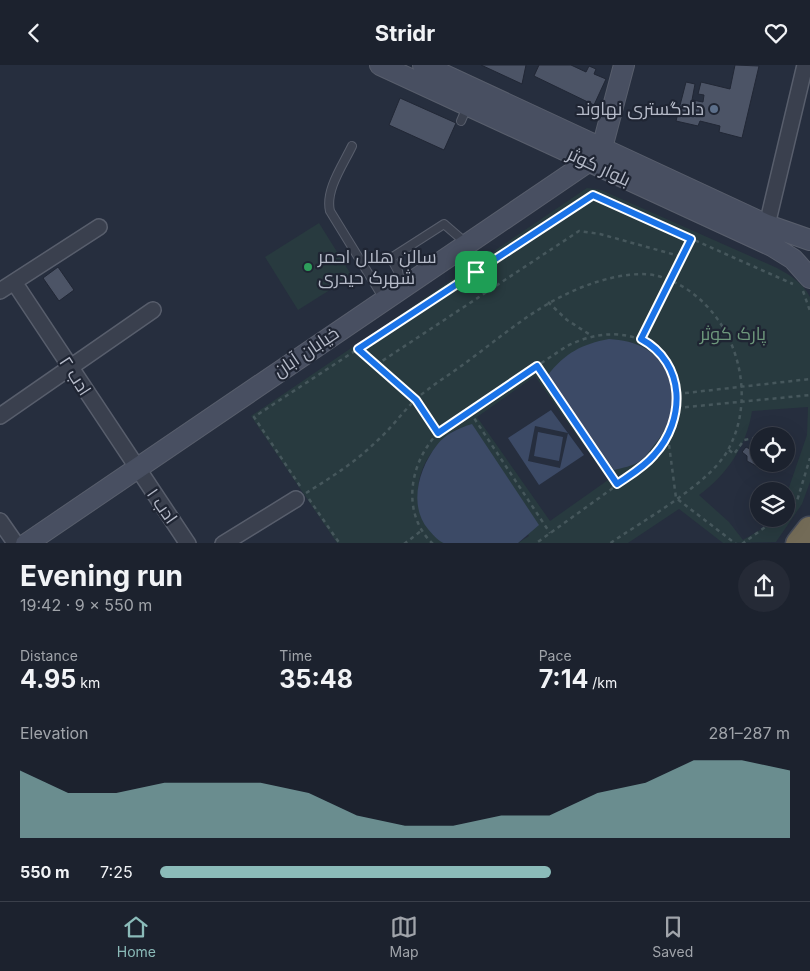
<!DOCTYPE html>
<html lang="en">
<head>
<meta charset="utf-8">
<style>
	:root { --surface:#1c222e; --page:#252a36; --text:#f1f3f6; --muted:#a0a4aa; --line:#3a3f4a; --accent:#8bbbb9 }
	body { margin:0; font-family:Inter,Cairo,sans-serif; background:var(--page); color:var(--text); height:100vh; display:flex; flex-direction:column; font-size:19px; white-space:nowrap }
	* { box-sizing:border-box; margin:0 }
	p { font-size:16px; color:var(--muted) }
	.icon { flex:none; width:28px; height:28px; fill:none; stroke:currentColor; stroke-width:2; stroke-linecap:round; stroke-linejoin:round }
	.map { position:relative; height:478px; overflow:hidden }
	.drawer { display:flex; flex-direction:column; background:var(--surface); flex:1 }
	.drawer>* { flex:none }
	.controls { position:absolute; left:750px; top:362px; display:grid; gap:10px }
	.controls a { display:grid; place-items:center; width:45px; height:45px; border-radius:50%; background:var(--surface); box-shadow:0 5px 20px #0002,0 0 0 1px var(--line); font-size:25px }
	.pin { position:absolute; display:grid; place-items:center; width:42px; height:42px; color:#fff; margin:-21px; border-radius:10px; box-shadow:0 2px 8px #0006 }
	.round { display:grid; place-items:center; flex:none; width:52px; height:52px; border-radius:26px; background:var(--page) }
	.summary { display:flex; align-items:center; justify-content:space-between; height:85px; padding:0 20px }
	h1 { font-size:28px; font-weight:700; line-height:38px }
	.stats { display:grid; grid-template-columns:repeat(3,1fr); gap:8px; height:85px; padding:5px 20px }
	.stats div { display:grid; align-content:center }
	.stats b { font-size:25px; font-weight:700 }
	.stats small { font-size:14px; font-weight:400 }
	.stats p { font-size:14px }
	.chart { height:140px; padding:10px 20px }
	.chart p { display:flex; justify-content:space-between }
	.chart svg { width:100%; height:90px; margin-top:5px; fill:var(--accent); opacity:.7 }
	ul { padding:0 20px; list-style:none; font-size:16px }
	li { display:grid; grid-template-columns:80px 60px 1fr; align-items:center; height:38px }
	li i { height:12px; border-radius:6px; background:var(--accent) }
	header { display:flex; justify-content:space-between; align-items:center; height:65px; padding:0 20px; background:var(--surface); font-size:22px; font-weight:700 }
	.tabs { display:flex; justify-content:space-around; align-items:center; height:70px; border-top:1px solid var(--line); background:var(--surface); font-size:14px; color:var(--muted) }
	.tabs a { display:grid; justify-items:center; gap:2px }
	.tabs .selected { color:var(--accent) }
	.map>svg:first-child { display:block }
	.green { fill:#283a3f; fill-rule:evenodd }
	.water { fill:#3c4a66; fill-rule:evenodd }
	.building { fill:#4c5466; stroke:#212735 }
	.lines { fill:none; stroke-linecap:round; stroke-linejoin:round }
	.lane-casing { stroke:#585e6c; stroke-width:10 }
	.street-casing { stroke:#585e6c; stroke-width:18 }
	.secondary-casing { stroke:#585e6c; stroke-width:22 }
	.highway-casing { stroke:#454b59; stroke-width:29 }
	.path { stroke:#46575c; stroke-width:2.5; stroke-dasharray:4 4; stroke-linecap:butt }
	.lane { stroke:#3a404e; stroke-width:8 }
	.street { stroke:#3a404e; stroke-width:15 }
	.secondary { stroke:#484f61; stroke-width:20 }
	.highway { stroke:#736b57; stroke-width:26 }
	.route-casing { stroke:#fff; stroke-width:10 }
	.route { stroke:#1a73e8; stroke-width:6 }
	.service-dot { fill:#5c6f8a; stroke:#1f2533; stroke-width:2 }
	.leisure-dot { fill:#2e9e5b; stroke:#1f2533; stroke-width:2 }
	.labels { text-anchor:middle; stroke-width:4.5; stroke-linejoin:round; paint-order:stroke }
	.poi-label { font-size:18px; fill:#b6bbc9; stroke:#1f2533; text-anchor:end }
	.street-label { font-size:18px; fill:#b6bbc9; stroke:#1f2533 }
	.park-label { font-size:18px; fill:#6e987c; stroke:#1f2533 }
</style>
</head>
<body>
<header><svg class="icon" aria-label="back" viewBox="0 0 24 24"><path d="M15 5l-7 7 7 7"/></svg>Stridr<svg class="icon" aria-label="heart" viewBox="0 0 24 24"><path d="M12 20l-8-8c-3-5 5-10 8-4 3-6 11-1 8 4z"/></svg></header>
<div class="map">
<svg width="810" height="479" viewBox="0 0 810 479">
	<rect width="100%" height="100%" fill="#262e3e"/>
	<path class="green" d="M 587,123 L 601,125 L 777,203 C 790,210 803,218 810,232 L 810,417 L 802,439 L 776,477 L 723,478 L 679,444 L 628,478 L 518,478 L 529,471 L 459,363 C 414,389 401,446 446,478 L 337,478 L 251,351 ZM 629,276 C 650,286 660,297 670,317 ZM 535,311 L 608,415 L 550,456 L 477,352 ZM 808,342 L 807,370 L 786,431 L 786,454 L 764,454 L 767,461 L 743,475 L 729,457 L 699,430 C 727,410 747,380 752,346 Z
		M 319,158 L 352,211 L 298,245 L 265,192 Z"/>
	<path class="water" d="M 609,274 C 622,275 635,277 646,284 C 679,306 679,351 655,379 C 650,385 646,392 640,396 C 633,401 622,403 614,405 L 548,310 C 565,288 582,279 609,274 Z
		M 551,345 L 584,390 L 539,420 L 508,373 ZM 535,361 L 568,368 L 560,403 L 528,396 Z
		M 472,359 L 539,460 L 518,478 C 501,479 461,479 446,479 C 439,477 432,469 428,464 C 408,440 419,403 437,380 C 445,369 459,363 472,359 Z
		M 538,367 L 563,372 L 559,396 L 534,391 Z"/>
	<path class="building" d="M 481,0 L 526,0 L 522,19 Z
		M 539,0 L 571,0 L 586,7 L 589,1 L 596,4 L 594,9 L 606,14 L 594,40 L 534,11 Z
		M 735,0 L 759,1 L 742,73 L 719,67 L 720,61 L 700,56 L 698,61 L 676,56 L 686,17 L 695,19 L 692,35 L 703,37 L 704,30 L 698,29 L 701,17 L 730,24 Z
		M 400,33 L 456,58 L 444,85 L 389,60 Z
		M 58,202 L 74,225 L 59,236 L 43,213 Z
		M 746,382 L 750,384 L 759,384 L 759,399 L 762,399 L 758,402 L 747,396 L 747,391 L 742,387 Z"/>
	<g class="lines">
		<g class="lane-casing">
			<path id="lane" d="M 461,56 L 467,42
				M 352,81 C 343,100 325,125 330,146 L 384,234
				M 401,222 L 398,206 L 391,193 L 444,159 L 466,178"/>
		</g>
		<g class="street-casing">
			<path id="street" d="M 767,160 L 805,0
				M 14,217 L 188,479
				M 0,226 L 99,162
				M 0,351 L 153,245
				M 0,456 L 16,479
				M 223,479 L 296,434"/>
		</g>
		<g class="secondary-casing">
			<path id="secondary" d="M 380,0 L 772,181 L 793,194 L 810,213
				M 423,0 L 767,160 L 810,175
				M 26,479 L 588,97 L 602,83 L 624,0"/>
		</g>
		<g class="highway-casing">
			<path id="highway" d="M 799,479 L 810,465"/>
		</g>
		<path class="path" d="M 803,226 L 810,246
			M 548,237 L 567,255 L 592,271
			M 641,275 L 691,173
			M 358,284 L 416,335 L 438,368
			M 376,300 L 579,166 L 600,169 L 683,192
			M 537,301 L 617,419
			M 677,329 L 810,314
			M 677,343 L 810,330
			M 470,347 L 550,468
			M 668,372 L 676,433 L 736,479
			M 729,385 L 734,389 L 744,375 L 754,373 L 759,376
			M 763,405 L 767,399
			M 300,421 L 254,352 L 593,130 L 793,219
			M 306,428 C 332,412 357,396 379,374 C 392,362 402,348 414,336 C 430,321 451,309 468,296 C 514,262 550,229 607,214 C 622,210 643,207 658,211 C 728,231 762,320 729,383 C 712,418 642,456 609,479
			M 309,434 L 340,479
			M 786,445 L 797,436 L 810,393
			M 404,479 L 421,466
			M 433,479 C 401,449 409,399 437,369 C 446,359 461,353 472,345 C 504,324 535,302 567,281 C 659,236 717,331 645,400 L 535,479
			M 742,479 L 776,454"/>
		<use href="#lane" class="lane"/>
		<use href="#street" class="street"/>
		<use href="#secondary" class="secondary"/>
		<use href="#highway" class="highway"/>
	</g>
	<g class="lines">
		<g class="route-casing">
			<path id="route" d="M 593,130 L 691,174 L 641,274 C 686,298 686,355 654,390 C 644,402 630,410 617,419 L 537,301 L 438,368 L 416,335 L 358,284 Z"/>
		</g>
		<use href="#route" class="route"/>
	</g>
	<circle class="service-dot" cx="714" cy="44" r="5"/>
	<circle class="leisure-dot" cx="308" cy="202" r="5"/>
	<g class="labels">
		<g class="poi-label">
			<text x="704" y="50">دادگستری نهاوند</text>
			<text x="318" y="198" text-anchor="start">سالن هلال احمر<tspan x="318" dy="21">شهرک حیدری</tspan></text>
		</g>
		<g class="street-label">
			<text transform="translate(599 102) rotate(25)" y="6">بلوار کوثر</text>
			<text transform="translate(306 287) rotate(-34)" y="6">خیابان آبان</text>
			<text transform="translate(75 311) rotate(57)" y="6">ادب ۲</text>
			<text transform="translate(162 441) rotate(55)" y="6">ادب ۱</text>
		</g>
		<g class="park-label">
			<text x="733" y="275">پارک کوثر</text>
		</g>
	</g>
</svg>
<div class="controls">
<a><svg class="icon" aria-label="locate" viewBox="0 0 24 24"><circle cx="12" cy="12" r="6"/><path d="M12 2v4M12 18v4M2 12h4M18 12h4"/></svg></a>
<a><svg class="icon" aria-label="layers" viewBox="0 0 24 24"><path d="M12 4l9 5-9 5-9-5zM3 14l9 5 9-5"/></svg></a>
</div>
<div class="pin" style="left:476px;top:207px;background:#1e9e55"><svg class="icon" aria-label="arrive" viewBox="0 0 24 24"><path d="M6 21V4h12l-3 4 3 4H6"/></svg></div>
</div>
<section class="drawer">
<div class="summary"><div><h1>Evening run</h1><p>19:42 · 9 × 550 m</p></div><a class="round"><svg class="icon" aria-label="share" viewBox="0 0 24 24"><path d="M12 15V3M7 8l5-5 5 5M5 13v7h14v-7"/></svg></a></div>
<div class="stats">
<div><p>Distance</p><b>4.95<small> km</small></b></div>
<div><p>Time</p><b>35:48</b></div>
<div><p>Pace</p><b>7:14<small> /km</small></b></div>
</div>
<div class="chart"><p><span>Elevation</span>281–287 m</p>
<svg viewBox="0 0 160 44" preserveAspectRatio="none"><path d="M0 44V11L10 22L20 22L30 17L40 17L50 17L60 22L70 33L80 38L90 38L100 33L110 33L120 22L130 17L140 6L150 6L160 11V44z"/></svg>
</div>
<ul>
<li><b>550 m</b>7:25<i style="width:62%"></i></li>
</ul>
</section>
<nav class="tabs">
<a class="selected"><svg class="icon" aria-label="home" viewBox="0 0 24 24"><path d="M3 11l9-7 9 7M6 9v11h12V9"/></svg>Home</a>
<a><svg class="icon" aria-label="map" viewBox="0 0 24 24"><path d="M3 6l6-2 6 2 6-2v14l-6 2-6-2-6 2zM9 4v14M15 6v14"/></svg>Map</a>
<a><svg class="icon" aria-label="saved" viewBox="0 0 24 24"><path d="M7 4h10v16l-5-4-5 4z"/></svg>Saved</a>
</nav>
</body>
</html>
